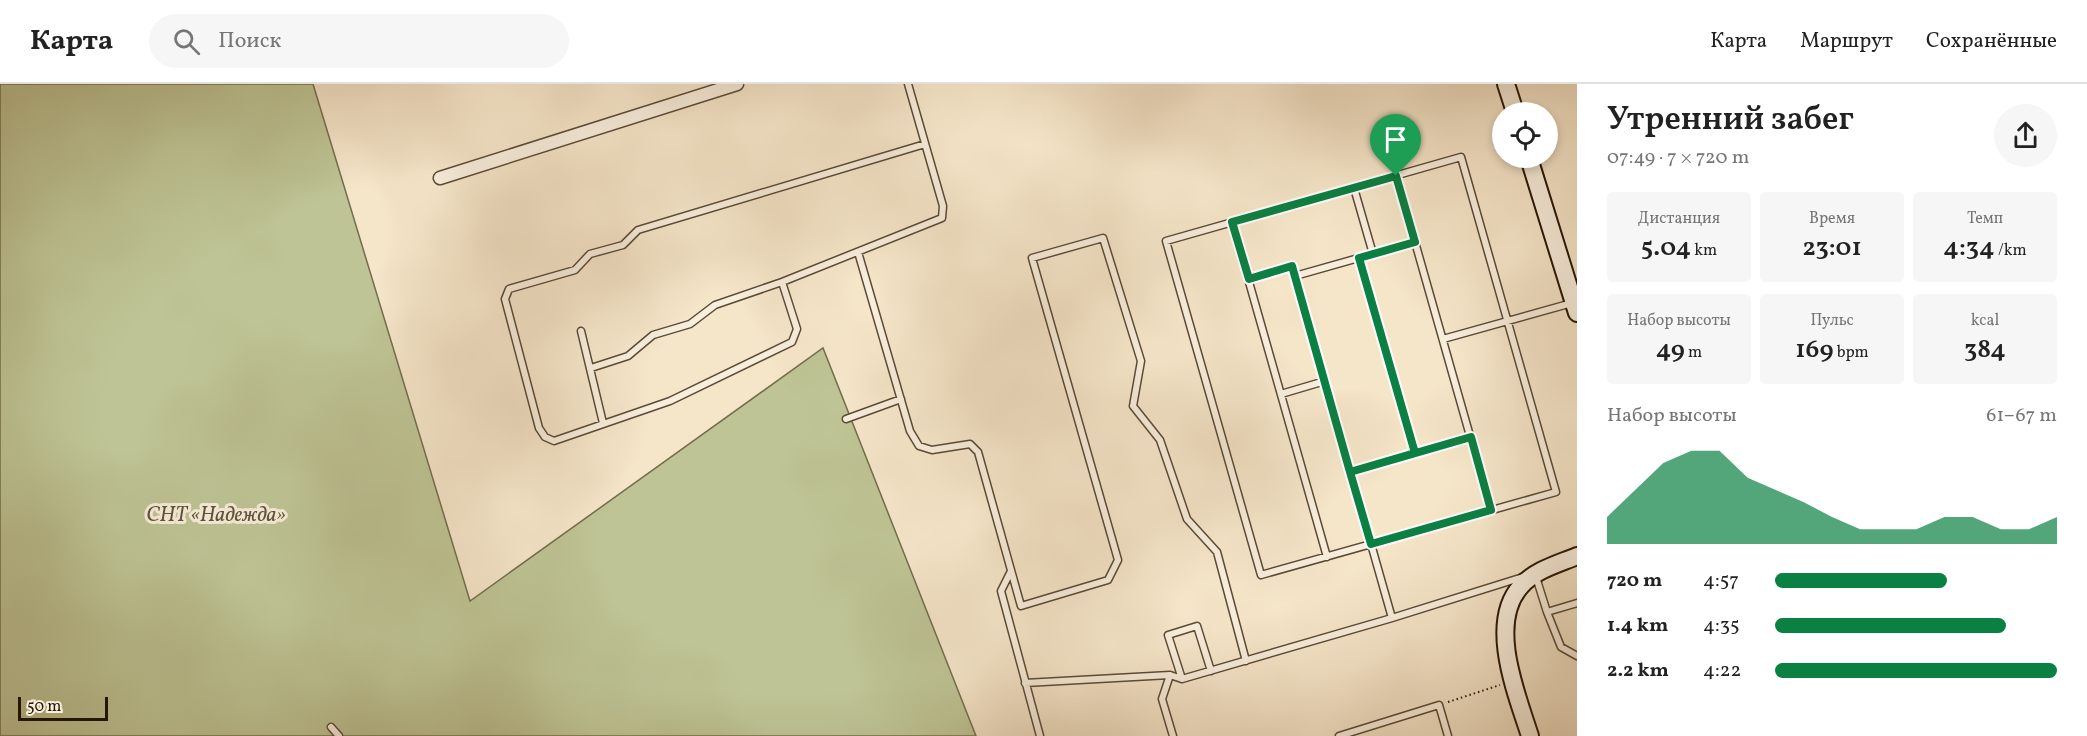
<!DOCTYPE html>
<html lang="ru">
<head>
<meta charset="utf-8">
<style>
	:root { --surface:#fff; --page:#f6f6f6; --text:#222; --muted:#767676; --line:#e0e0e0; --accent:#0b8043 }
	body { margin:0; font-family:Vollkorn,serif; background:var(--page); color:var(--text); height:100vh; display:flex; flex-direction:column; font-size:22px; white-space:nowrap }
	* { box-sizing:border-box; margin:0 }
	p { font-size:20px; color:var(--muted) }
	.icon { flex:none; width:33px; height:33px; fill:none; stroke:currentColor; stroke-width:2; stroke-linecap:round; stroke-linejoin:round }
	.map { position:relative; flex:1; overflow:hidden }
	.side { display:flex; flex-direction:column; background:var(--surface); width:510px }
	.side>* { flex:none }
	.fabs { position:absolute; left:1492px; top:18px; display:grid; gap:12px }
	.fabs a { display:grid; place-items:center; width:66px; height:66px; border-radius:50%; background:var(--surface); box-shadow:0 3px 9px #0003; font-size:30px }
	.scale { position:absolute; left:18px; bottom:15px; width:90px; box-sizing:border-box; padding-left:6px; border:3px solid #281605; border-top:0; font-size:16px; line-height:21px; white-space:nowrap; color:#281605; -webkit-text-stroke:4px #f8eedc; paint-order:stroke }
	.pin { position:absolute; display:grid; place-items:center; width:51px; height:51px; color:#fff; margin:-62px -26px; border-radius:50% 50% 50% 0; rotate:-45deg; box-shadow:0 0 6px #0007 }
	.pin .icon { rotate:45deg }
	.round { display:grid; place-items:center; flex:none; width:63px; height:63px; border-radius:32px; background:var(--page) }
	.headline { display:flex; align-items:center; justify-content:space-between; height:102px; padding:0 30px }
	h1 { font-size:33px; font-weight:600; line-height:45px }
	.metrics { display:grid; grid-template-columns:repeat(3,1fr); gap:9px; height:102px; padding:6px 30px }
	.metrics div { display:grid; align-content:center; border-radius:6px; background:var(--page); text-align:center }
	.metrics b { font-size:26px; font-weight:600 }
	.metrics small { font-size:16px; font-weight:400 }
	.metrics p { font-size:16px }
	.chart { height:168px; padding:12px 30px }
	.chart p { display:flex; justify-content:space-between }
	.chart svg { width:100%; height:108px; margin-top:6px; fill:var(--accent); opacity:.7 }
	ul { padding:0 30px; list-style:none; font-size:20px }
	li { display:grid; grid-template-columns:96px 72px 1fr; align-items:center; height:45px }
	li i { height:15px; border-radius:8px; background:var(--accent) }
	header { display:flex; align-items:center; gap:36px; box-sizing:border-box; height:84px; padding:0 30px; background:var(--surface); border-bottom:2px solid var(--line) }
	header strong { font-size:28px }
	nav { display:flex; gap:33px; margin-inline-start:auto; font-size:21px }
	.search { width:420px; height:54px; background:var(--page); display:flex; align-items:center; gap:15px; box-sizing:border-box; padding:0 21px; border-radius:33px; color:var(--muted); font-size:22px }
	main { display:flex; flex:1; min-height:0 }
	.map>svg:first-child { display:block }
	.green { fill:#bec495; stroke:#736d4d; stroke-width:1.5 }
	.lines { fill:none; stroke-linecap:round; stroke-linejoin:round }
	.lane-casing { stroke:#5b4a36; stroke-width:9 }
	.street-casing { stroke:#5b4a36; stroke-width:15 }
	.secondary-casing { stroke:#281605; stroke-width:20 }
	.path { stroke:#281605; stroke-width:2; stroke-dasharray:1.5 3; stroke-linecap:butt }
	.lane { stroke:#f8eedc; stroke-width:6 }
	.street { stroke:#f8eedc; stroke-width:12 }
	.secondary { stroke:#f8eedc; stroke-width:16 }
	.route-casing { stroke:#fff; stroke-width:12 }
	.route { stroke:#0b8043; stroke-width:8 }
	.labels { text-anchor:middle; stroke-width:6; stroke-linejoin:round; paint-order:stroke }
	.park-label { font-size:21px; font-style:italic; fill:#5c5337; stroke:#f8eedc }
</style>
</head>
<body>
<header>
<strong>Карта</strong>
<div class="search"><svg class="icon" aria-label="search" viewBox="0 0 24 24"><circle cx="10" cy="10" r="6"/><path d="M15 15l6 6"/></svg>Поиск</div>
<nav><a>Карта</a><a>Маршрут</a><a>Сохранённые</a></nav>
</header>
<main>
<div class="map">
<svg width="1577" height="652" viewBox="0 0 1577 652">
	<rect width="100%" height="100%" fill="#f5e5c9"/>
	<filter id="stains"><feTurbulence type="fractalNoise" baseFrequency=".00333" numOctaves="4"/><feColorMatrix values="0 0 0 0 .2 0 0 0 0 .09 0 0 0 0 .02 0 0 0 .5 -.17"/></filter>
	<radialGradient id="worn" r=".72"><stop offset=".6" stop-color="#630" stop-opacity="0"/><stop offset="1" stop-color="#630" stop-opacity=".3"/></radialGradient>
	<path class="green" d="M 0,0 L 313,0 L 470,517 L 823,264 L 976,652 L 0,652 Z"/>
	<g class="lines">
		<g class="lane-casing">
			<path id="lane" d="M 1461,73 L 1556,408 L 1261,491 L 1166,157 Z
				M 1396,91 L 1491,426
				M 1354,104 L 1373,170
				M 1232,138 L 1327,473
				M 858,168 L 910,347 L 919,362 L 932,366 L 970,360 L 978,368 L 1021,522 L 1108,496 L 1118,476 L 1032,174 L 1103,154 L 1141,277 L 1133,322 L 1160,356 L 1187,435 L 1217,468 L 1246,577
				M 1359,174 L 1415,369
				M 1295,192 L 1392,534
				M 1249,195 L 1292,182 L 1295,192 L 1415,158
				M 782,198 L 797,245 L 792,258 L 670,317 L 554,357 L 545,353 L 539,344 L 505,215 L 509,205 L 575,186 L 590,170 L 623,161 L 638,146 L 925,60
				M 581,247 L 603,339
				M 1443,255 L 1572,219
				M 591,284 L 628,272 L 653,251 L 690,240 L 715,221 L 782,198 L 942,134 L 943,122 L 908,0
				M 1281,310 L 1325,297
				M 846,335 L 901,315
				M 1350,388 L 1471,353
				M 1011,487 L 1001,507 L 1040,652
				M 1536,493 L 1547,528 L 1577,519
				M 1547,528 L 1561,563 L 1577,572
				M 1182,595 L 1168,551 L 1197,542 L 1211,587
				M 1025,599 L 1170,591
				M 331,643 L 339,652
				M 1173,652 L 1162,615 L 1170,591 L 1182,595 L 1392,534 L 1523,493
				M 1339,652 L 1439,621 L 1448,652"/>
		</g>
		<g class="street-casing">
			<path id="street" d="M 440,94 L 737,0"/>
		</g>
		<g class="secondary-casing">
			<path id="secondary" d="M 1506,0 L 1515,28
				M 1529,74 L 1577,229
				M 1530,652 C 1517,611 1487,539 1521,502 C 1535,486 1558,480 1577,472"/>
		</g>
		<path class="path" d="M 1448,618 L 1500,601"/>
		<use href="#lane" class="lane"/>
		<use href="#street" class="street"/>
		<use href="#secondary" class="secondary"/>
	</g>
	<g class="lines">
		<g class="route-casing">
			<path id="route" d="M 1396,92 L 1415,158 L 1359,174 L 1415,369 L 1350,388 L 1371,460 L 1491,426 L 1471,353 L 1350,388 L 1292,182 L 1249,195 L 1232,138 L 1396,92"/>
		</g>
		<use href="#route" class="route"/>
	</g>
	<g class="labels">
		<g class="park-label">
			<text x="216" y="437">СНТ «Надежда»</text>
		</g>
	</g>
	<rect width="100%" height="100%" filter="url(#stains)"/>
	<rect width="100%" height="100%" fill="url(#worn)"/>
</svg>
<div class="fabs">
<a><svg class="icon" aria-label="locate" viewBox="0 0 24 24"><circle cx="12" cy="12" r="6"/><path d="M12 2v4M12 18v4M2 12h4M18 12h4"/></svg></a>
</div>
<div class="scale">50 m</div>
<div class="pin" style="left:1396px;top:92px;background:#1e9e55"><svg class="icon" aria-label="arrive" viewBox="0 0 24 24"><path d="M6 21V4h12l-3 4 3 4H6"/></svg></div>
</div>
<section class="side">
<div class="headline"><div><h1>Утренний забег</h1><p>07:49 · 7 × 720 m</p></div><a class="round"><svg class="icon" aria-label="share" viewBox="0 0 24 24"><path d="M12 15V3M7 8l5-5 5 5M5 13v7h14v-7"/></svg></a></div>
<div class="metrics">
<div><p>Дистанция</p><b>5.04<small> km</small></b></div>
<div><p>Время</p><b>23:01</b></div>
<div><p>Темп</p><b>4:34<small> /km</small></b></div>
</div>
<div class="metrics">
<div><p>Набор высоты</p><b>49<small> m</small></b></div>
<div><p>Пульс</p><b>169<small> bpm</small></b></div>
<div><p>kcal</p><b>384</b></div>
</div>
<div class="chart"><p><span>Набор высоты</span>61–67 m</p>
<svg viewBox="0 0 160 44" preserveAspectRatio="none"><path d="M0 44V33L10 22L20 11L30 6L40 6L50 17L60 22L70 27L80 33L90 38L100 38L110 38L120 33L130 33L140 38L150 38L160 33V44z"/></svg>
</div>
<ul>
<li><b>720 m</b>4:57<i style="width:61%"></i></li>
<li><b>1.4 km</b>4:35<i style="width:82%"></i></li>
<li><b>2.2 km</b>4:22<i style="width:100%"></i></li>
</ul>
</section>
</main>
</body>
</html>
